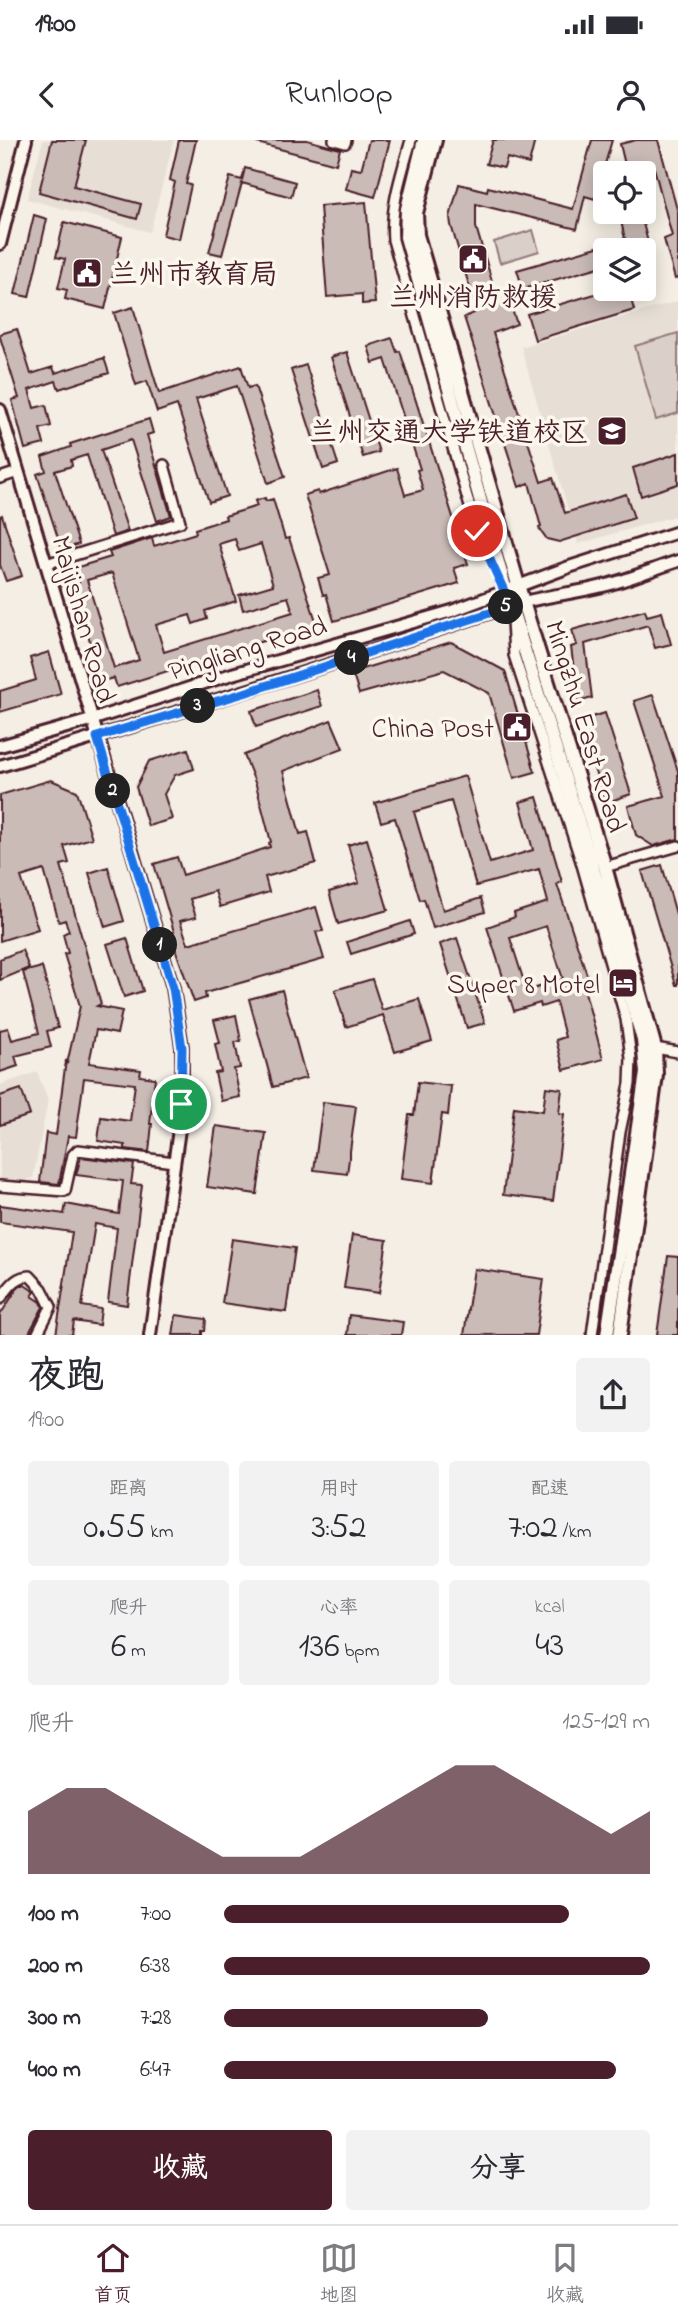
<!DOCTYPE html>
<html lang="zh">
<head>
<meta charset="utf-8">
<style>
	:root { --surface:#fff; --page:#f2f2f3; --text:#2b2b33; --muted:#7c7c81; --line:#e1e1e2; --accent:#4a1f2b }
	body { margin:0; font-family:"Indie Flower","LXGW WenKai TC",sans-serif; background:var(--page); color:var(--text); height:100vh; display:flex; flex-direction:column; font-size:26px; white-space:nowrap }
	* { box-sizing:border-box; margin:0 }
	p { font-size:23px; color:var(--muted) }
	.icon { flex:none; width:38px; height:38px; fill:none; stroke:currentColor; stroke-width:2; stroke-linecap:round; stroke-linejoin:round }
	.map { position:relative; height:1195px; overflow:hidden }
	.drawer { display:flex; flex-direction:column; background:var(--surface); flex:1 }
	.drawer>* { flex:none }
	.fabs { position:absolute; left:593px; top:21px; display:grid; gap:14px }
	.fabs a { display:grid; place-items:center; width:63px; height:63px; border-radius:7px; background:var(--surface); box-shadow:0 4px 18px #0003; font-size:35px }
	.pin { position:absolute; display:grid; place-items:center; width:60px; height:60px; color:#fff; margin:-30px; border:4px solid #fff; border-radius:50%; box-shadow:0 2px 7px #0007 }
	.km { position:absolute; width:35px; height:35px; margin:-18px; border-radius:50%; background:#222; color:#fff; font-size:19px; line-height:35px; text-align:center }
	.round { display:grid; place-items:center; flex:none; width:74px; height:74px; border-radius:7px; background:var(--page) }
	.headline { display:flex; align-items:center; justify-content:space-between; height:119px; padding:0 28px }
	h1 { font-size:38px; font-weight:600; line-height:52px }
	.figures { display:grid; grid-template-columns:repeat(3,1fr); gap:10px; height:119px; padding:7px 28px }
	.figures div { display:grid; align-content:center; border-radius:7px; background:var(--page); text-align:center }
	.figures b { font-size:35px; font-weight:600 }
	.figures small { font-size:19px; font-weight:400 }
	.figures p { font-size:19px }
	.chart { height:196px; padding:14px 28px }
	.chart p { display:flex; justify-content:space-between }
	.chart svg { width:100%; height:126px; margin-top:7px; fill:var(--accent); opacity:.7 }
	.primary-button { display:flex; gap:14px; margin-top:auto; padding:14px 28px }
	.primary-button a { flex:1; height:80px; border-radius:7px; background:var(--accent); color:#fff; font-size:28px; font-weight:600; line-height:80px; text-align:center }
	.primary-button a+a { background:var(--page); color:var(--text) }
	ul { padding:0 28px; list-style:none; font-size:23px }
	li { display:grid; grid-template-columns:112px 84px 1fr; align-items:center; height:52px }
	li i { height:18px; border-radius:9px; background:var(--accent) }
	.status { display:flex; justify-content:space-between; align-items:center; height:49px; padding:0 35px; background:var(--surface); direction:ltr }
	.status svg { height:19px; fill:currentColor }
	header { display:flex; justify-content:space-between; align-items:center; height:91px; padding:0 28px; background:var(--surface); font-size:32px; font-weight:600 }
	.tabs { display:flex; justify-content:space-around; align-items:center; height:98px; border-top:2px solid var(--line); background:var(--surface); font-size:19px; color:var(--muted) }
	.tabs a { display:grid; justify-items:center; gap:4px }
	.tabs .current { color:var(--accent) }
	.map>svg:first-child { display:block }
	.built { fill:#e7dfd6 }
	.green { fill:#dbd0c9; stroke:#92787a; stroke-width:2 }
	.building { fill:#cabbb6; stroke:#4a1f2b; stroke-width:2; fill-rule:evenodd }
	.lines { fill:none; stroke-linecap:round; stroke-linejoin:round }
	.minor-casing { stroke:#4a1f2b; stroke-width:14 }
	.tertiary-casing { stroke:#4a1f2b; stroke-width:16 }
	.secondary-casing { stroke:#4a1f2b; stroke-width:18 }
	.minor { stroke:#fbf7ec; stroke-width:9 }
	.tertiary { stroke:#fbf7ec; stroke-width:10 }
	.secondary { stroke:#fbf7ec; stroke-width:12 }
	.route-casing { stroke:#fff; stroke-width:14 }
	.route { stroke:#1a73e8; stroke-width:9 }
	.labels { text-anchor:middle; stroke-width:7; stroke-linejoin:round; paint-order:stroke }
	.poi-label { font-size:28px; fill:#4a1f2b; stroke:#fbf7ec; text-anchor:end }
	.street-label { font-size:28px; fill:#4a1f2b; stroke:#fbf7ec }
</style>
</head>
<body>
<div class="status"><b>19:00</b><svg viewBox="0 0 49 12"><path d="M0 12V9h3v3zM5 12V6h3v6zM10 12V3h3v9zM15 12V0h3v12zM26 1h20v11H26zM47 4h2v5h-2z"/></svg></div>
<header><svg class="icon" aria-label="back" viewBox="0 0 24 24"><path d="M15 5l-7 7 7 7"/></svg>Runloop<svg class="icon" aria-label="person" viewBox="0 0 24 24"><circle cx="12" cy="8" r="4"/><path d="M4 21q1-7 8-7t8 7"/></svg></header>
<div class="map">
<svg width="678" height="1195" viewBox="0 0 678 1195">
	<rect width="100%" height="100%" fill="#f4eee4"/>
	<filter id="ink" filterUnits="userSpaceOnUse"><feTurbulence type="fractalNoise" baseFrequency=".0143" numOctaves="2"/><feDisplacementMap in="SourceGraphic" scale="14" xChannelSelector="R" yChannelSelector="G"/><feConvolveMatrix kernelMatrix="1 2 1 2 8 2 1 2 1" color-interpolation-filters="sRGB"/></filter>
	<g filter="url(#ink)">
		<path class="built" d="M 43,0 L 174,0 L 150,92 L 27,59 Z
			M 678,161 L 678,375 L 578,404 L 521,207 Z
			M 37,932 L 48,960 L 33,1038 L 22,1042 L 0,1039 L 0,945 Z"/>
		<path class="green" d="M 533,90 L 539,111 L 500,123 L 494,102 Z
			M 678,193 L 678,273 L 656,280 L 635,206 Z"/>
		<path class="building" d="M 52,0 L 86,0 L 74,46 L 141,64 L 137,79 L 39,52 Z
			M 179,0 L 196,0 L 186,44 L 191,45 L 179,99 L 163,95 L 175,42 L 170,40 Z
			M 257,0 L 307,0 L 340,9 L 336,24 L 257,3 Z
			M 369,0 L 390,0 L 375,57 L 346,49 L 351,28 L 361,30 Z
			M 493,0 L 535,0 L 529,24 L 507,18 L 504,28 L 486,24 Z
			M 592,0 L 612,0 L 595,59 L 585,56 L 577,89 L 476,64 L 476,87 L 499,165 L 509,161 L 517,184 L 493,193 L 541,342 L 553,338 L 565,373 L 626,354 L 634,378 L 559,402 L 547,399 L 539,388 L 541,387 L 529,343 L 519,347 L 464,177 L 477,172 L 451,85 L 450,77 L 459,44 L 487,51 L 488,47 L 573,69 Z
			M 636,0 L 658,0 L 678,73 L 678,138 L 675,139 L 664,99 L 672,96 L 654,28 L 627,33 L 620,4 Z
			M 245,28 L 295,42 L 291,57 L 242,43 L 222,115 L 209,112 L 230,37 L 242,40 Z
			M 366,62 L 375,163 L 362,164 L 362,154 L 327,157 L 320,66 Z
			M 619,72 L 640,72 L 649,106 L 633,110 L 606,110 L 606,125 L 523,149 L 517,130 L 625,99 Z
			M 34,75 L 47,79 L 29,157 L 15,154 Z
			M 64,82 L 122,97 L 105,169 L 65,159 L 67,150 L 58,148 L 65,119 L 56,117 Z
			M 612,149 L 628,149 L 634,170 L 535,200 L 527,174 Z
			M 133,167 L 159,253 L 241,226 L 248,248 L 255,246 L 285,337 L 268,343 L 237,246 L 196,259 L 227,356 L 209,362 L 177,265 L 157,272 L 147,241 L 136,245 L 114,173 Z
			M 17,189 L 31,234 L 53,227 L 55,233 L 104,218 L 109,233 L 59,249 L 56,241 L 29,250 L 34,268 L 46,265 L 51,286 L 40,289 L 44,304 L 25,309 L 12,260 L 19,258 L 0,197 L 0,194 Z
			M 392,198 L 397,212 L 400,211 L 468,424 L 454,428 L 459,443 L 334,481 L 326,454 L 323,455 L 318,438 L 330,435 L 305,355 L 318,351 L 319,354 L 397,328 L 405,355 L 423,350 L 417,330 L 420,329 L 385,219 L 373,223 L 368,206 Z
			M 347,212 L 379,312 L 363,317 L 331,217 Z
			M 306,225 L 338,324 L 323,329 L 291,230 Z
			M 149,279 L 153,293 L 147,295 L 171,376 L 157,381 L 131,300 L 101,310 L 128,391 L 113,396 L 87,315 L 71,320 L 72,326 L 55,331 L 79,404 L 62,410 L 37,334 L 46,331 L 42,317 L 71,307 L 70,304 Z
			M 678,313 L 678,344 L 641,356 L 633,328 Z
			M 265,358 L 266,361 L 273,359 L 285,399 L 289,398 L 317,484 L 117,547 L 114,538 L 102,541 L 73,445 L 79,443 L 75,428 L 111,417 L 109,412 L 152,398 L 154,406 L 196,393 L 195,389 L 226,379 L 225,376 L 257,366 L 255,361 ZM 235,399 L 239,411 L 261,404 L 273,445 L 239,455 L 243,470 L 288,457 L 293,472 L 164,512 L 156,485 L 190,475 L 193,484 L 207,479 L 205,471 L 236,461 L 219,404 ZM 112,433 L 139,520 L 114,528 L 87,440 Z
			M 2,375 L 22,436 L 6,441 L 0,425 L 0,376 Z
			M 645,470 L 647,476 L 662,472 L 671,504 L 655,508 L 648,485 L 585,504 L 592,558 L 578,562 L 571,507 L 577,505 L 572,490 Z
			M 451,502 L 505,531 L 535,632 L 514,638 L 489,553 L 444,530 L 359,554 L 352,532 Z
			M 49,512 L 61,554 L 0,572 L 0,551 L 36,540 L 30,518 Z
			M 317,550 L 322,566 L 256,587 L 251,571 Z
			M 653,555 L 678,631 L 678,699 L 653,706 L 636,695 L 628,666 L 665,656 L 634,561 Z
			M 605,573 L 631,654 L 605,663 L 579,581 Z
			M 331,580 L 343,608 L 283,631 L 300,694 L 308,692 L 316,723 L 265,737 L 269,752 L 220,767 L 215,751 L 190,759 L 196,777 L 180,781 L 188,804 L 316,767 L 323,791 L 316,792 L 324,819 L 205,853 L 206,858 L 194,862 L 170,794 L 174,792 L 154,724 L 177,717 L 183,735 L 270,707 L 269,703 L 271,702 L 256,645 L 244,615 Z
			M 188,609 L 194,629 L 175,635 L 164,654 L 172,679 L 148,686 L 136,647 L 149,621 Z
			M 465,636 L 490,723 L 533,710 L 520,662 L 537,657 L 562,742 L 557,744 L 592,850 L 585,852 L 603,919 L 564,930 L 556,900 L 565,897 L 556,862 L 541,867 L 540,863 L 514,871 L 487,787 L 515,777 L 514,773 L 548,762 L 539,729 L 476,746 L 451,661 L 414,672 L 443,770 L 481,758 L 485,772 L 433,788 L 424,759 L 420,760 L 395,678 L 381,682 L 375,663 ZM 546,786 L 563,839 L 527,851 L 510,798 Z
			M 51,640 L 77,651 L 92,698 L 64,706 L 69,723 L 61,725 L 101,864 L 97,866 L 122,871 L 117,894 L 96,890 L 89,923 L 141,930 L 140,936 L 155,938 L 150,984 L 152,984 L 149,1012 L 125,1009 L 125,1005 L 98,1001 L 101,977 L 130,981 L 135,944 L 84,938 L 76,997 L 68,996 L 59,1044 L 40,1042 L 46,993 L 56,995 L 66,920 L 67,924 L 80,866 L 64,814 L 68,813 L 63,794 L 69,791 L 65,780 L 59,782 L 44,730 L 21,737 L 38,789 L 0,801 L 0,655 Z
			M 367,699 L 388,770 L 338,784 L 329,752 L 359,743 L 348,705 Z
			M 662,725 L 678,781 L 678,845 L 676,845 L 642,731 Z
			M 108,727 L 124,781 L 105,787 L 89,733 Z
			M 410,781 L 414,794 L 351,814 L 347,802 Z
			M 127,798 L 143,851 L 124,857 L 107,804 Z
			M 457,798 L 485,883 L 467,888 L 440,804 Z
			M 22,810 L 29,828 L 0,840 L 0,819 Z
			M 42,827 L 58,888 L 47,891 L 51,907 L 15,916 L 18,926 L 0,932 L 0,890 L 8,888 L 12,900 L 39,893 L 23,832 Z
			M 372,839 L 382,870 L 419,859 L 432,901 L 395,912 L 383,875 L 346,887 L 335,850 Z
			M 282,850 L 306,938 L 273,947 L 249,859 Z
			M 236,875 L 241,901 L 235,902 L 240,928 L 234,929 L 240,957 L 221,961 L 215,933 L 221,932 L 215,904 L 220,903 L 214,880 Z
			M 418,942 L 451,946 L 448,975 L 442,974 L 433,1043 L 401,1039 L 409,975 L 414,975 Z
			M 546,947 L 562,949 L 559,973 L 564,974 L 553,1061 L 503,1055 L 514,967 L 543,971 Z
			M 21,949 L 30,975 L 0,985 L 0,956 Z
			M 323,962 L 356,966 L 347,1034 L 314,1030 Z
			M 216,986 L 266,993 L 257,1054 L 207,1047 Z
			M 81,1017 L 134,1024 L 131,1044 L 142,1045 L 127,1165 L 108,1162 L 117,1088 L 95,1084 L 82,1166 L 101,1169 L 99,1185 L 74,1181 L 72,1195 L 56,1195 L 72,1092 L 0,1082 L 0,1065 L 64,1074 L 66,1064 L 119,1074 L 123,1041 L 76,1035 Z
			M 352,1095 L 387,1100 L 379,1153 L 344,1148 Z
			M 232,1099 L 295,1108 L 286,1172 L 222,1163 Z
			M 668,1116 L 678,1117 L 678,1195 L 657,1195 Z
			M 474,1129 L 544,1139 L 536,1195 L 464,1195 Z
			M 23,1144 L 35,1152 L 32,1156 L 41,1162 L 43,1167 L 28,1195 L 0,1195 L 0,1175 L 17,1149 Z
			M 176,1175 L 206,1179 L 205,1191 L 202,1191 L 202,1195 L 173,1195 Z
			M 349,1175 L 403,1182 L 401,1195 L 347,1195 Z"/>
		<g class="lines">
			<g class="minor-casing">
				<path id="minor" d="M 334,0 L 345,3 L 346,0
					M 411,0 C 402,33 390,66 393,100 L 477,391 L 495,428
					M 0,338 L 18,332
					M 46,424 L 180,382 L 164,325
					M 512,481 L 514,515 L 581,721 L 626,879 L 631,918 L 630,944 L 620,992 L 592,1195
					M 605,727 L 678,706
					M 655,908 L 678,912
					M 0,1046 L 65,1051 L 73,1015 L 78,1010 L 174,1022
					M 0,1159 C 9,1148 15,1136 30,1136 L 42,1149 L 51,1167 L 37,1195"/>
			</g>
			<g class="tertiary-casing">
				<path id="tertiary" d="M 0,104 L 26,0
					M 0,270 L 173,848 L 182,907 L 182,968 L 150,1195
					M 0,606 L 91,580 L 232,534 L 452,471 L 569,427 L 678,392
					M 0,626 C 171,575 341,522 510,466 C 540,456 572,454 603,446 C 628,440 653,429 678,421"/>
			</g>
			<g class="secondary-casing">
				<path id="secondary" d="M 424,0 L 407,69 L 406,97 L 506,451 L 590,719 L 643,900 L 646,933 L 607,1195
					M 435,0 L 416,73 L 417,95 L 523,462 L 605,727 L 655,908 L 656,935 L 620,1195"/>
			</g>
			<use href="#minor" class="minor"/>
			<use href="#tertiary" class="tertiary"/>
			<use href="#secondary" class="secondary"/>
		</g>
	</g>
	<g class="lines" filter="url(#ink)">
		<g class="route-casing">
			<path id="route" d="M 181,964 L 182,908 L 173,848 L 97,597 L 244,553 L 511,466 L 477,391"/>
		</g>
		<use href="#route" class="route"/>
	</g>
	<defs>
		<g id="civic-square" transform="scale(1.575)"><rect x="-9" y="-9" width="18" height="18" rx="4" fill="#4a1f2b" stroke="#fbf7ec"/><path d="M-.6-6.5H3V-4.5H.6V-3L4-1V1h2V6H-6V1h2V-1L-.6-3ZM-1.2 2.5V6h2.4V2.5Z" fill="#fff"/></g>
		<g id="university-square" transform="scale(1.575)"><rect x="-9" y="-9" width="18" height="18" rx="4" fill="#4a1f2b" stroke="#fbf7ec"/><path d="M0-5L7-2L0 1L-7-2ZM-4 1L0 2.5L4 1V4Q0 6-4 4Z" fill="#fff"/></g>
		<g id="hotel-square" transform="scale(1.575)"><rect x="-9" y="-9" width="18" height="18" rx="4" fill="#4a1f2b" stroke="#fbf7ec"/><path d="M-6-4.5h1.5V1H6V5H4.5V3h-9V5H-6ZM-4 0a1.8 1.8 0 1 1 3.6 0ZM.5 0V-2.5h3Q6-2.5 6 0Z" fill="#fff"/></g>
	</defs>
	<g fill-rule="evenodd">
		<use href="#civic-square" x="473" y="119"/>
		<use href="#civic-square" x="87" y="133"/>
		<use href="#university-square" x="612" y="291"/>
		<use href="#civic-square" x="517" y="587"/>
		<use href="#hotel-square" x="623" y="843"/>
	</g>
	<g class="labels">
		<g class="poi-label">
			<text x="110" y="143" text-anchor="start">兰州市教育局</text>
			<text x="473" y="166" text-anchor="middle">兰州消防救援</text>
			<text x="589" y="301">兰州交通大学铁道校区</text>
			<text x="494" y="597">China Post</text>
			<text x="600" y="853">Super 8 Motel</text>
		</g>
		<g class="street-label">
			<text transform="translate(85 479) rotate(74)" y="10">Maijishan Road</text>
			<text transform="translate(247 507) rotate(-17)" y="10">Pingliang Road</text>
			<text transform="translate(587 586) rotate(73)" y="10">Mingzhu East Road</text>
		</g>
	</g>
</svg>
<div class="fabs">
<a><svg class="icon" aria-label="locate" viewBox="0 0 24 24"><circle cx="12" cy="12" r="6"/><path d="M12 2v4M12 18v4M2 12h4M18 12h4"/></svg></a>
<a><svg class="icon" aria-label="layers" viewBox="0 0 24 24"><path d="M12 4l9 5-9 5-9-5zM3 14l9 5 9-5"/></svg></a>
</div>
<div class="pin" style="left:181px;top:964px;background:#1e9e55"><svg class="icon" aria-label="arrive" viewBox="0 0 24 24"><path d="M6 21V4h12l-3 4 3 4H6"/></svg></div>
<div class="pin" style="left:477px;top:391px;background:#d93025"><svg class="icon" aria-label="check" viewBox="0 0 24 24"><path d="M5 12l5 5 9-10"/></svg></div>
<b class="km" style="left:160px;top:805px">1</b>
<b class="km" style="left:113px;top:651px">2</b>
<b class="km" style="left:198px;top:566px">3</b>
<b class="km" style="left:352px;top:518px">4</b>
<b class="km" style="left:506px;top:467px">5</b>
</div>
<section class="drawer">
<div class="headline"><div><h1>夜跑</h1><p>19:00</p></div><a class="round"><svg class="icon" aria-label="share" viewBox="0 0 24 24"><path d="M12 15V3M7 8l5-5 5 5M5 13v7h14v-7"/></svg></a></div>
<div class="figures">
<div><p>距离</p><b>0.55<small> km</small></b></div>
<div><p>用时</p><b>3:52</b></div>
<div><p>配速</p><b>7:02<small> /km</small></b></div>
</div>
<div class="figures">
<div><p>爬升</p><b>6<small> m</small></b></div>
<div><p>心率</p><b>136<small> bpm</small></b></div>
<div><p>kcal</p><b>43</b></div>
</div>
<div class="chart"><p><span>爬升</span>125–129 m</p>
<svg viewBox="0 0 160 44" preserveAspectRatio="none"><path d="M0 44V22L10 14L20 14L30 22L40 30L50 38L60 38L70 38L80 30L90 22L100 14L110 6L120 6L130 14L140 22L150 30L160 22V44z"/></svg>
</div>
<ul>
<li><b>100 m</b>7:00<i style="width:81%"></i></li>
<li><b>200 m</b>6:38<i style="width:100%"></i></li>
<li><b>300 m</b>7:28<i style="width:62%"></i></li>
<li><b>400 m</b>6:47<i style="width:92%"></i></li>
</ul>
<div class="primary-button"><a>收藏</a><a>分享</a></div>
</section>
<nav class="tabs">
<a class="current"><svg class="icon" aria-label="home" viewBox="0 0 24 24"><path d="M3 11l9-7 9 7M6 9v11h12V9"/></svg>首页</a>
<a><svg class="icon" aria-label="map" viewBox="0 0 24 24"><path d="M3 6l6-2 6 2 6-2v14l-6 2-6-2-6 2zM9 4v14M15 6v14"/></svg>地图</a>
<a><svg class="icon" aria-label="saved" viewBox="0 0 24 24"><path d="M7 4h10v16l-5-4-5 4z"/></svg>收藏</a>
</nav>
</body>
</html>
